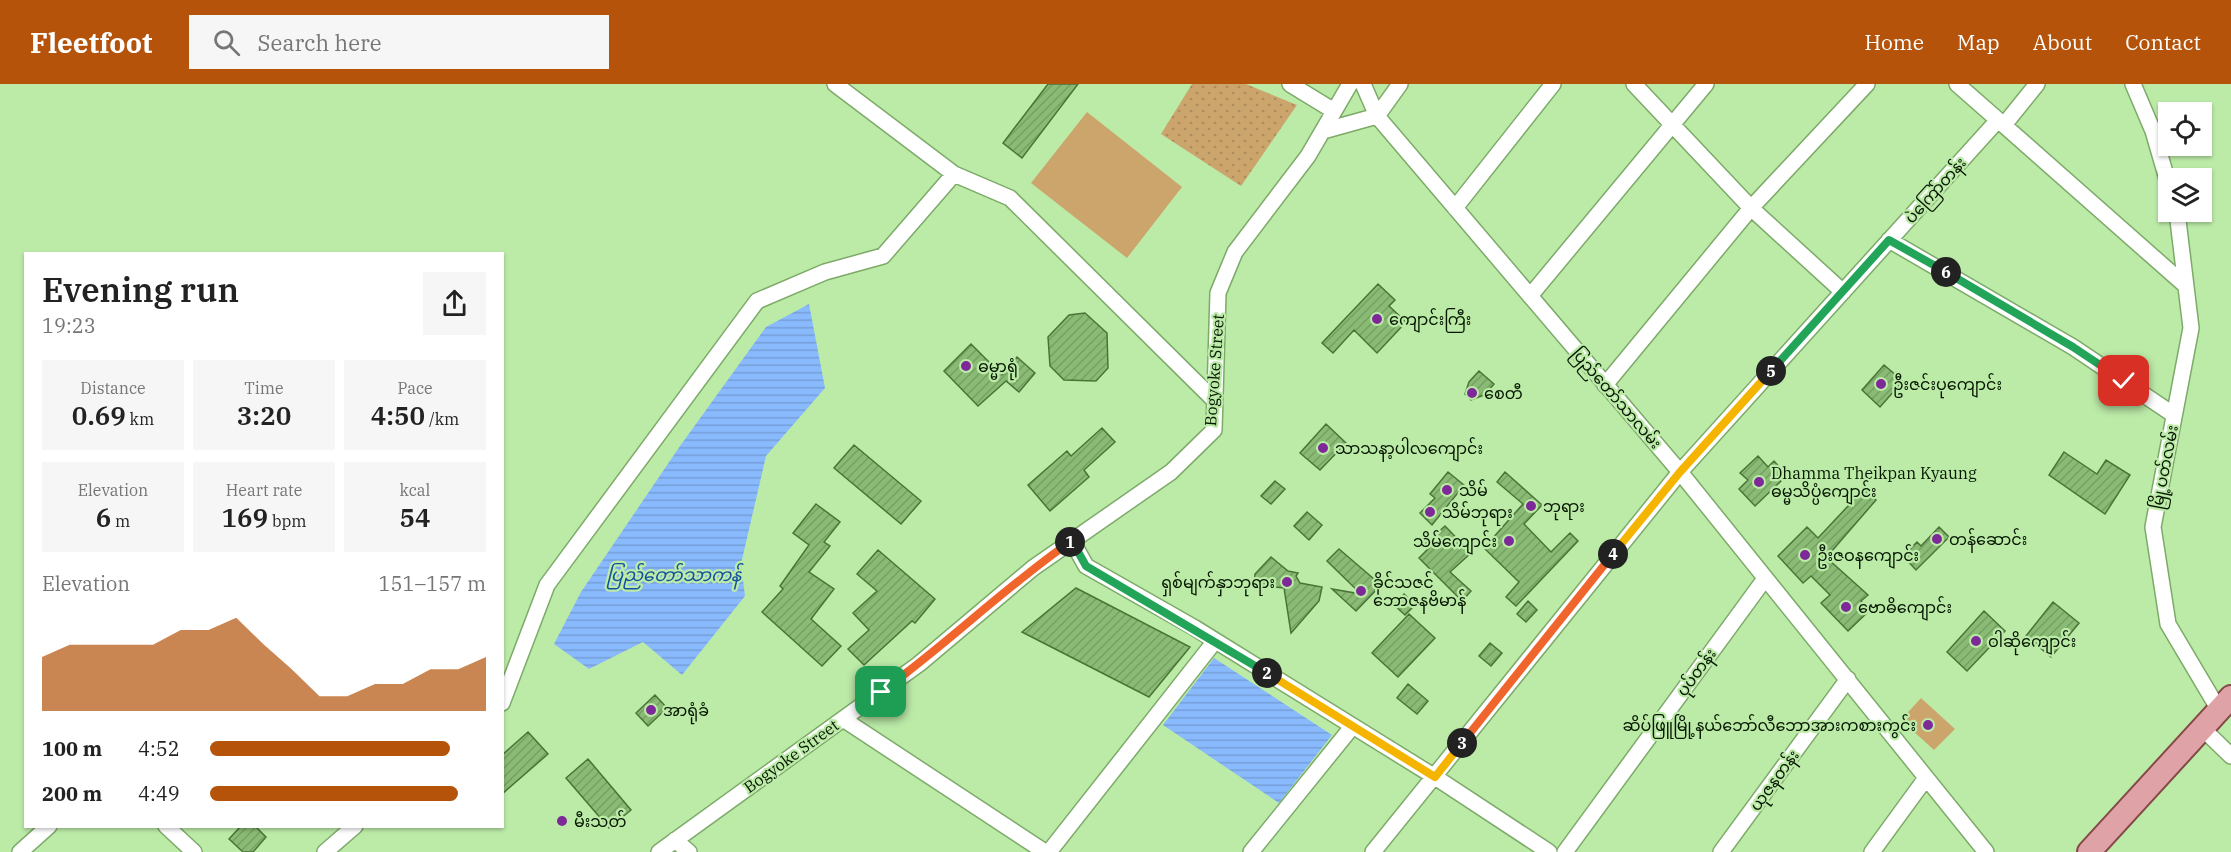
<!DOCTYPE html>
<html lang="en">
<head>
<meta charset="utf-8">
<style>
	:root { --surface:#fff; --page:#f6f6f6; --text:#222; --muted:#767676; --accent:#b45309 }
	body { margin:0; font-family:"IBM Plex Serif","Noto Sans Myanmar",serif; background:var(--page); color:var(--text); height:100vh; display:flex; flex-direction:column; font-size:22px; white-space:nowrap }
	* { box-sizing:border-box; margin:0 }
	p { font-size:20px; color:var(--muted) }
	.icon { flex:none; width:33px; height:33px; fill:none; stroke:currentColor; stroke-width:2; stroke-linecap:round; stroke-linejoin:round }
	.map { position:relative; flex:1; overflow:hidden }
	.details { position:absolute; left:24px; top:168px; width:480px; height:576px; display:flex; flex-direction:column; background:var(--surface); border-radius:0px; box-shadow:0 2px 4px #0004 }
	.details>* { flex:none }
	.fabs { position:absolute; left:2158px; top:18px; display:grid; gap:12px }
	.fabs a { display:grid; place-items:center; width:54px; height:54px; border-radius:0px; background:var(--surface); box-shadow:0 2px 4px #0004; font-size:30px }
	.pin { position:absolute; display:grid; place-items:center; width:51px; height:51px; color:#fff; margin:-26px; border-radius:12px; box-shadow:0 3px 9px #0006 }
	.km { position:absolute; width:30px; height:30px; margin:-15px; border-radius:50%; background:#222; color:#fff; font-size:16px; line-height:30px; text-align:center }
	.round { display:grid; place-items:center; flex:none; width:63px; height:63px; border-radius:0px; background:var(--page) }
	.overview { display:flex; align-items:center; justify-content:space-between; height:102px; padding:0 18px }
	h1 { font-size:33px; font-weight:600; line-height:45px }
	.figures { display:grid; grid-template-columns:repeat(3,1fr); gap:9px; height:102px; padding:6px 18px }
	.figures div { display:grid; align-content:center; border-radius:0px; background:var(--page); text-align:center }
	.figures b { font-size:26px; font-weight:600 }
	.figures small { font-size:16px; font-weight:400 }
	.figures p { font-size:16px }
	.chart { height:168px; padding:12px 18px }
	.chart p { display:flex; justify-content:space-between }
	.chart svg { width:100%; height:108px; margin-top:6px; fill:var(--accent); opacity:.7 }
	ul { padding:0 18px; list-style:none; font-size:20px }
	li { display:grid; grid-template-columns:96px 72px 1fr; align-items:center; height:45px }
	li i { height:15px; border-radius:8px; background:var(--accent) }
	header { display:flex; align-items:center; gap:36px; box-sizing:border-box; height:84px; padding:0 30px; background:var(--accent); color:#fff }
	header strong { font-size:28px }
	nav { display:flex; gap:33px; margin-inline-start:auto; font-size:21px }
	.search { width:420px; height:54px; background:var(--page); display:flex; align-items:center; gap:15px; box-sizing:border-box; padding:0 21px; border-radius:0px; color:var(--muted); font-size:22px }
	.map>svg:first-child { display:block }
	.park { fill:url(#park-dots) }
	.pitch { fill:#cca56c }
	.water { fill:url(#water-rules) }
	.building { fill:url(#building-hatch); stroke:#497436; stroke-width:1.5 }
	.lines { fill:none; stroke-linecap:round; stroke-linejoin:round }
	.minor-casing { stroke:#7daa69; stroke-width:18 }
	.primary-casing { stroke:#854947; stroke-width:26 }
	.minor { stroke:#fff; stroke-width:15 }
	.primary { stroke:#dfa2a7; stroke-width:22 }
	.split-1-casing { stroke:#fff; stroke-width:12 }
	.split-2-casing { stroke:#fff; stroke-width:12 }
	.split-3-casing { stroke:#fff; stroke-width:12 }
	.split-4-casing { stroke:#fff; stroke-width:12 }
	.split-5-casing { stroke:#fff; stroke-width:12 }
	.split-6-casing { stroke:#fff; stroke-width:12 }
	.split-7-casing { stroke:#fff; stroke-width:12 }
	.split-1 { stroke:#f0652b; stroke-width:8 }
	.split-2 { stroke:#22a559; stroke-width:8 }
	.split-3 { stroke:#f5b400; stroke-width:8 }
	.split-4 { stroke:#f0652b; stroke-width:8 }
	.split-5 { stroke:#f5b400; stroke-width:8 }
	.split-6 { stroke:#22a559; stroke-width:8 }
	.split-7 { stroke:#22a559; stroke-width:8 }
	.poi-dot { fill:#7d2998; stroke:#bceba8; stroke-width:2 }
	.labels { text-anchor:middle; stroke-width:4.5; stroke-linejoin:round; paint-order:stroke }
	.street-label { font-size:16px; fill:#061701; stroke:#bceba8 }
	.poi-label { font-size:16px; fill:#061701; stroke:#bceba8; text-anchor:start }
	.water-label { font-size:18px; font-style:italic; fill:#1352a0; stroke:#bceba8 }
</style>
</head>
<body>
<header>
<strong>Fleetfoot</strong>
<div class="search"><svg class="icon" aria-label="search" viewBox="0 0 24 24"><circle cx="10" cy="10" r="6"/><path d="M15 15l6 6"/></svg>Search here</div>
<nav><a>Home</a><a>Map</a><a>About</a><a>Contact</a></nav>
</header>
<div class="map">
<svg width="2231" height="768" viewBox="0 0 2231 768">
	<defs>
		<pattern id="park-dots" width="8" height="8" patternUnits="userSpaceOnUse" patternTransform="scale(1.5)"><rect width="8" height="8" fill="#cca56c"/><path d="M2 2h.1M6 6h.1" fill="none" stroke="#ae8d5c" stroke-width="1.8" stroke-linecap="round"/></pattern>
		<pattern id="water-rules" width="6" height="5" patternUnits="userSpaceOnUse" patternTransform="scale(1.5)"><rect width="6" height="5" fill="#89bafe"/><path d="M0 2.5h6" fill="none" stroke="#759fd8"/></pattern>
		<pattern id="building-hatch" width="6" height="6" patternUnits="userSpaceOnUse" patternTransform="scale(1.5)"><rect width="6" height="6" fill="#8abb74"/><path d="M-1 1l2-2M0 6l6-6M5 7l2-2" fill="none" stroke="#76a063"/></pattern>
	</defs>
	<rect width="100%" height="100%" fill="#bceba8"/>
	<path class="park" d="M 1192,0 L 1246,0 L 1297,21 L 1241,102 L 1161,50 Z"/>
	<path class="pitch" d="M 1087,28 L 1182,103 L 1127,174 L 1031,99 Z
		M 1921,614 L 1955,645 L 1934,666 L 1901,636 Z"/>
	<path class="water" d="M 809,220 L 825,304 L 766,372 L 741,480 L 745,512 L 682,591 L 643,558 L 589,585 L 554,560 L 581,508 L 680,362 L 766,243 Z
		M 1214,574 L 1332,651 L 1279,719 L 1163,641 Z"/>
	<path class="building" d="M 1048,0 L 1078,0 L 1022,74 L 1003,59 Z
		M 1378,200 L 1395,216 L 1389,222 L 1406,238 L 1377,269 L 1354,246 L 1333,269 L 1322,259 Z
		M 1085,229 L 1107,249 L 1108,284 L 1096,297 L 1064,296 L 1050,282 L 1048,253 L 1069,231 Z
		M 971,260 L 1002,291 L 1017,273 L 1035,289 L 1019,308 L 1006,297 L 978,322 L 944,287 Z
		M 1884,281 L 1903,297 L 1880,323 L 1862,306 Z
		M 1479,287 L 1494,300 L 1484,311 L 1471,316 L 1465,310 L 1469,298 Z
		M 1326,340 L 1346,359 L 1320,386 L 1300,369 Z
		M 1102,344 L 1115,358 L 1084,386 L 1089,393 L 1050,427 L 1028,401 L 1067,367 L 1071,372 Z
		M 854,361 L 921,417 L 901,440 L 834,384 Z
		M 2064,368 L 2097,390 L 2106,376 L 2130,391 L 2105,430 L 2049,391 Z
		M 1758,372 L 1768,383 L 1774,377 L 1783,387 L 1777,393 L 1781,397 L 1755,422 L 1739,405 L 1748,396 L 1740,389 Z
		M 1448,388 L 1464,401 L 1432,441 L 1420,429 L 1435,414 L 1430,410 Z
		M 1505,388 L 1542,421 L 1524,440 L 1551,468 L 1570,449 L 1578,457 L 1516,522 L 1506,513 L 1519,498 L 1484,464 L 1523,420 L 1497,398 Z
		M 1275,397 L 1285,405 L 1271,420 L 1261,412 Z
		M 1864,405 L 1876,416 L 1831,468 L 1833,470 L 1828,475 L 1868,511 L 1861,517 L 1870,526 L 1848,547 L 1821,519 L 1830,511 L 1811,492 L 1803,499 L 1778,472 L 1807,443 L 1818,454 Z
		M 816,420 L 840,438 L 824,458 L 830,462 L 809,488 L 834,505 L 811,535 L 841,562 L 822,582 L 762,528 L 783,505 L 780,502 L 809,461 L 793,449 Z
		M 1307,428 L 1322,441 L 1309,456 L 1294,442 Z
		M 1445,442 L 1471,469 L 1450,488 L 1471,507 L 1462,517 L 1419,474 L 1429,464 L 1425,460 Z
		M 1939,443 L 1949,453 L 1916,486 L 1903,472 L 1917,458 L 1921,462 Z
		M 1339,465 L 1381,501 L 1356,527 L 1332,505 L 1361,510 L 1327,477 Z
		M 878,466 L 935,515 L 915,539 L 912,537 L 864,581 L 848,565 L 869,546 L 853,529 L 877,507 L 857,490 Z
		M 1271,473 L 1288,487 L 1298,489 L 1296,492 L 1300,499 L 1322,503 L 1319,517 L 1291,549 L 1284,504 L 1254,501 L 1255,490 Z
		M 1076,504 L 1190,563 L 1149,613 L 1022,548 Z
		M 1404,510 L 1415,521 L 1405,531 L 1394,521 Z
		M 1528,517 L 1537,526 L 1526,538 L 1517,530 Z
		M 2053,518 L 2079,539 L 2051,573 L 2026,552 Z
		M 1984,527 L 2005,547 L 1967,587 L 1947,568 Z
		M 1409,530 L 1435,554 L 1398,593 L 1372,569 Z
		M 1490,559 L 1502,569 L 1491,582 L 1479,572 Z
		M 1408,600 L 1428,617 L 1417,630 L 1397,614 Z
		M 655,611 L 667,624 L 648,642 L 636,629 Z
		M 528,648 L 548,670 L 502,710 L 502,671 Z
		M 588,675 L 631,726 L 609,744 L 566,694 Z
		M 241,742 L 255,742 L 266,753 L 253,768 L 243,768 L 229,755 Z"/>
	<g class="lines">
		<g class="minor-casing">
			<path id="minor" d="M 835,0 L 954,90 L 1010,114 L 1215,317
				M 1290,0 L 1334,27
				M 1363,0 L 1377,32 L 1680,388 L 1986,768
				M 1634,0 L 1751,124 L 1843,208
				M 2133,0 L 2153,47 L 2169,102
				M 1998,36 L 2186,202
				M 2004,41 L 2037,0
				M 1323,47 L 1377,32 L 1400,0
				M 1455,124 L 1553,0
				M 2177,128 L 2191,244 L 2153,443 L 2168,540 L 2219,626
				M 1889,156 L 2073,263 L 2174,331
				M 1530,212 L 1706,0
				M 1605,301 L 1751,124 L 1867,0
				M 1072,457 L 1086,482 L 1195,544 L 1435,693 L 1549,768
				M 502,619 L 547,501 L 757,217 L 825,188 L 883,172 L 954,90
				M 843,635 L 1045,768
				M 2202,644 L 2231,672
				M 166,742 L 194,768
				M 675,756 L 689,768
				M 20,768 L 49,742
				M 325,768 L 355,742
				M 659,768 L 919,580 L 1033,484 L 1171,388 L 1214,346 L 1218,209 L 1235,168 L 1308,72 L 1350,0
				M 1049,768 L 1215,557
				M 1251,768 L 1352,643
				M 1373,768 L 1680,388 L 1998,36 L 1957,0
				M 1565,768 L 1764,496
				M 1721,768 L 1848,595
				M 1872,768 L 1926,694"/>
		</g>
		<g class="primary-casing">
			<path id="primary" d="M 2089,768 L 2231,613"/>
		</g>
		<use href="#minor" class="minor"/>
		<use href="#primary" class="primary"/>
	</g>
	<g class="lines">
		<g class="split-1-casing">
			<path id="split-1" d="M 881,608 C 946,561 1004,504 1070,458"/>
		</g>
		<g class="split-2-casing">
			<path id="split-2" d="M 1070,458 L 1072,457 L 1086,482 L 1267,589"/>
		</g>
		<g class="split-3-casing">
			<path id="split-3" d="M 1267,589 L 1435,693 L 1462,659"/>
		</g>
		<g class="split-4-casing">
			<path id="split-4" d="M 1462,659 L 1613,470"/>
		</g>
		<g class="split-5-casing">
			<path id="split-5" d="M 1613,470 L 1680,388 L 1771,287"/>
		</g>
		<g class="split-6-casing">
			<path id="split-6" d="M 1771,287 L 1889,156 L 1946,188"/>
		</g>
		<g class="split-7-casing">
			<path id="split-7" d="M 1946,188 L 2073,263 L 2124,297"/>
		</g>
		<use href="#split-1" class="split-1"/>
		<use href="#split-2" class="split-2"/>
		<use href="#split-3" class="split-3"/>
		<use href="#split-4" class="split-4"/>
		<use href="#split-5" class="split-5"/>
		<use href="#split-6" class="split-6"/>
		<use href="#split-7" class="split-7"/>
	</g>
	<g class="poi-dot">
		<circle cx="1377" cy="235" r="6"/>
		<circle cx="966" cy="282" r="6"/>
		<circle cx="1881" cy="300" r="6"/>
		<circle cx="1472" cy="309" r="6"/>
		<circle cx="1323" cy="364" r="6"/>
		<circle cx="1759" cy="398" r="6"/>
		<circle cx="1447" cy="406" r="6"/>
		<circle cx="1531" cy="422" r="6"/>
		<circle cx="1430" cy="428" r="6"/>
		<circle cx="1937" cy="455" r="6"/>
		<circle cx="1509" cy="457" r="6"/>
		<circle cx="1805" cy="471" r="6"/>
		<circle cx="1287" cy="498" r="6"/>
		<circle cx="1361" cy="507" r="6"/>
		<circle cx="1846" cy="523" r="6"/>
		<circle cx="1976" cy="557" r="6"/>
		<circle cx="651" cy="626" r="6"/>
		<circle cx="1928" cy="641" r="6"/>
		<circle cx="562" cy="737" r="6"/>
	</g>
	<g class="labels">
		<g class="street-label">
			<text transform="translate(1935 106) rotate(-48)" y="6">ပဲကြော်တန်း</text>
			<text transform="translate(1214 286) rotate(-86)" y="6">Bogyoke Street</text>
			<text transform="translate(1617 314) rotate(49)" y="6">ပြည်တော်သာလမ်း</text>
			<text transform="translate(2164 383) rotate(-79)" y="6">မြို့ပတ်လမ်း</text>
			<text transform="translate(1696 588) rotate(-54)" y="6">ပုပ်တန်း</text>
			<text transform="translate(791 672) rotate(-36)" y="6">Bogyoke Street</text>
			<text transform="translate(1774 696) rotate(-54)" y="6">ယုဇနတန်း</text>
		</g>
		<g class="poi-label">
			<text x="1389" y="241">ကျောင်းကြီး</text>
			<text x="978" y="288">ဓမ္မာရုံ</text>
			<text x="1893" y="306">ဦးဇင်းပုကျောင်း</text>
			<text x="1484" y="315">စေတီ</text>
			<text x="1335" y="370">သာသနာ့ပါလကျောင်း</text>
			<text x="1771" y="395">Dhamma Theikpan Kyaung<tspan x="1771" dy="18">ဓမ္မသိပ္ပံကျောင်း</tspan></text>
			<text x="1459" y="412">သိမ်</text>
			<text x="1543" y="428">ဘုရား</text>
			<text x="1442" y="434">သိမ်ဘုရား</text>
			<text x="1949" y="461">တန်ဆောင်း</text>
			<text x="1497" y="463" text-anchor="end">သိမ်ကျောင်း</text>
			<text x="1817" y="477">ဦးဇဝနကျောင်း</text>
			<text x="1275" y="504" text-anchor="end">ရှစ်မျက်နှာဘုရား</text>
			<text x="1373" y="504">ခိုင်သဇင်<tspan x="1373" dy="18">ဘောဇနဗိမာန်</tspan></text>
			<text x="1858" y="529">ဗောဓိကျောင်း</text>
			<text x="1988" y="563">ဝါဆိုကျောင်း</text>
			<text x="663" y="632">အာရုံခံ</text>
			<text x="1916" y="647" text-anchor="end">ဆိပ်ဖြူမြို့နယ်ဘော်လီဘောအားကစားကွင်း</text>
			<text x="574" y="743">မီးသတ်</text>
		</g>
		<g class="water-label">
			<text x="674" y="497">ပြည်တော်သာကန်</text>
		</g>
	</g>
</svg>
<div class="fabs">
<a><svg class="icon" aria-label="locate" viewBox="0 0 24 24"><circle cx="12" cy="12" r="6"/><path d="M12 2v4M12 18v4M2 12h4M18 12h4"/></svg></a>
<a><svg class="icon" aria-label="layers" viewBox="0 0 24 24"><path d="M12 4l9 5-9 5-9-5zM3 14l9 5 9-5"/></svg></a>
</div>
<div class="pin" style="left:881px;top:608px;background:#1e9e55"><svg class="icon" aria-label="arrive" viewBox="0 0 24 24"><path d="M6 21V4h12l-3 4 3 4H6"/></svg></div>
<div class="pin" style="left:2124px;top:297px;background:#d93025"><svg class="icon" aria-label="check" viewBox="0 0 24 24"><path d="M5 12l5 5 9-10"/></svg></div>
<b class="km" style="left:1070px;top:458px">1</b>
<b class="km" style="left:1267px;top:589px">2</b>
<b class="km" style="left:1462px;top:659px">3</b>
<b class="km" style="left:1613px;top:470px">4</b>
<b class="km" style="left:1771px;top:287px">5</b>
<b class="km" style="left:1946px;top:188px">6</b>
<section class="details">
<div class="overview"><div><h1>Evening run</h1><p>19:23</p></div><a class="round"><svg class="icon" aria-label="share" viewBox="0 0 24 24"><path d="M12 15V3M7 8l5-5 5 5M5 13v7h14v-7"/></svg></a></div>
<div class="figures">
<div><p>Distance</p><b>0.69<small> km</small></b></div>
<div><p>Time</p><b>3:20</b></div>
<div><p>Pace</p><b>4:50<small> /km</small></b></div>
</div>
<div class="figures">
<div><p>Elevation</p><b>6<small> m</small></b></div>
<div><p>Heart rate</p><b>169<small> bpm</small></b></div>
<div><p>kcal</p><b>54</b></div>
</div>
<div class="chart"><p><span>Elevation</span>151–157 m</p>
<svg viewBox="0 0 160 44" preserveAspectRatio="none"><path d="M0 44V22L10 17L20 17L30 17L40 17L50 11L60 11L70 6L80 17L90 27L100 38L110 38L120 33L130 33L140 27L150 27L160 22V44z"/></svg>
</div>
<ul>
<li><b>100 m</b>4:52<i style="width:87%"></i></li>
<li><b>200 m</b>4:49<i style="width:90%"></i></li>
</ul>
</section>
</div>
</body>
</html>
